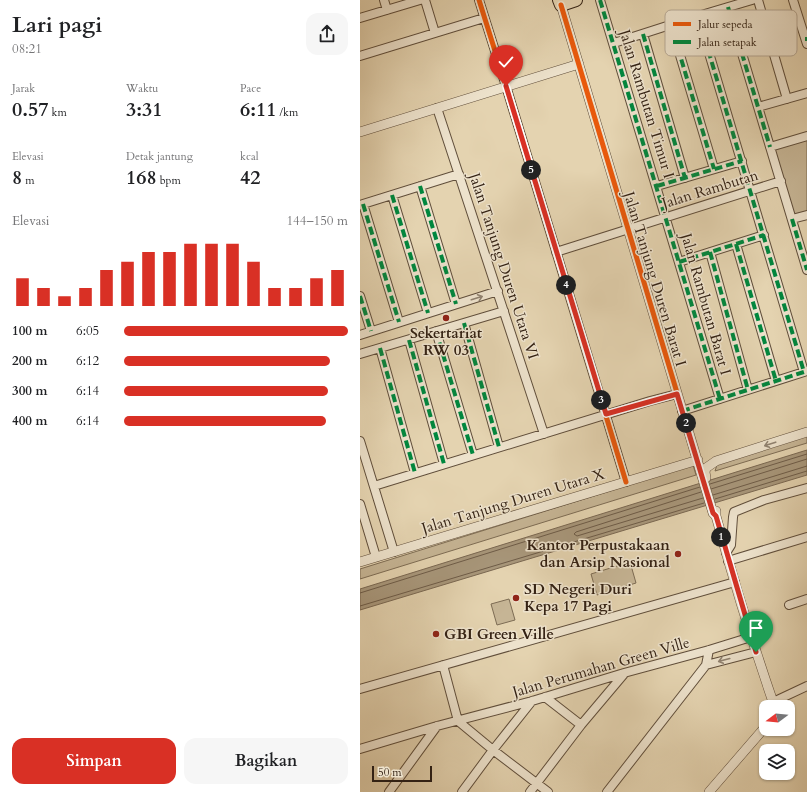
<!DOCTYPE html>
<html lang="id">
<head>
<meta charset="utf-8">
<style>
	:root { --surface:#fff; --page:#f6f6f6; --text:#202124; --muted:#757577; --accent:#d93025 }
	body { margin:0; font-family:Cardo,serif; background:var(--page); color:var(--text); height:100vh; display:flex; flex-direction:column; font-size:15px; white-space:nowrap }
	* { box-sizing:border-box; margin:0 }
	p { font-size:13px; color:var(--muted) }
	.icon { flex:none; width:22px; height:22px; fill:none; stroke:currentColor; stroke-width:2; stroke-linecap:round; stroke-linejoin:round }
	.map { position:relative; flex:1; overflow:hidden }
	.sheet { display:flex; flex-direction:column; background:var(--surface); width:360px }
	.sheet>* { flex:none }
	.needle { width:26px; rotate:254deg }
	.buttons { position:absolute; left:399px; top:700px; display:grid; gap:8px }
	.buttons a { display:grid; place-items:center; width:36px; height:36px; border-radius:8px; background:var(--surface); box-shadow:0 1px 3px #0004; font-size:20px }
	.scale { position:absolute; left:12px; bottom:10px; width:60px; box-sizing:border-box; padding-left:4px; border:2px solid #342214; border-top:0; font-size:11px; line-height:14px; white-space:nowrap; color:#342214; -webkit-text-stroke:3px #ede2cc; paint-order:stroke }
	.pin { position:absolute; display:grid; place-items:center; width:34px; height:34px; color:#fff; margin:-41px -17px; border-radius:50% 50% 50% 0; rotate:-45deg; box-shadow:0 0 4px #0007 }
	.pin .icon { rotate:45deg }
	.km { position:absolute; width:20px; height:20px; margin:-10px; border-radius:50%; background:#222; color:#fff; font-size:11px; line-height:20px; text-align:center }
	.round { display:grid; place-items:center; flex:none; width:42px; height:42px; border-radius:12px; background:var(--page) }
	.overview { display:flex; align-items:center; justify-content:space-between; height:68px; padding:0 12px }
	h1 { font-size:22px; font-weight:600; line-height:30px }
	.figures { display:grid; grid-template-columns:repeat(3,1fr); gap:6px; height:68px; padding:4px 12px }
	.figures div { display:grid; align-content:center }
	.figures b { font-size:20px; font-weight:600 }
	.figures small { font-size:11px; font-weight:400 }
	.figures p { font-size:11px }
	.chart { height:112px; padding:8px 12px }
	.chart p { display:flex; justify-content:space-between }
	.chart svg { width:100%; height:72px; margin-top:4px; stroke:var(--accent); stroke-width:6 }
	.cta { display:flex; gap:8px; margin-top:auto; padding:8px 12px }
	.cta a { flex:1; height:46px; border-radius:12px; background:var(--accent); color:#fff; font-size:16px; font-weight:600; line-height:46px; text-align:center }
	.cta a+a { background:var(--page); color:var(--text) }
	ul { padding:0 12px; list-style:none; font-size:13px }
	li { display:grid; grid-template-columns:64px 48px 1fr; align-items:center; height:30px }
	li i { height:10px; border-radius:5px; background:var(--accent) }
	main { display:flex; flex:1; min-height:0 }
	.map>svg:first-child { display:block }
	.green { fill:#c6b595; stroke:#7d6c54 }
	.water { fill:#a8977b; stroke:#7a6852 }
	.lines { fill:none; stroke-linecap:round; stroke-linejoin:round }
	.shore { stroke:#6e5c48; stroke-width:1 }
	.minor-casing { stroke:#604e3b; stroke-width:10 }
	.tertiary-casing { stroke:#604e3b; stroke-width:10 }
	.primary-casing { stroke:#342214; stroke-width:14 }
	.minor { stroke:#ede2cc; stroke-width:8 }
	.tertiary { stroke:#ede2cc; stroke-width:9 }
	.primary { stroke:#e4d3b0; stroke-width:12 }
	.quiet { stroke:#00873e; stroke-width:4; stroke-dasharray:8 4; stroke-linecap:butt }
	.cycleway-casing { stroke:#ede2cc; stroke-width:8 }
	.cycleway { stroke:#e8590c; stroke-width:5 }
	.oneway { stroke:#908270 }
	.route-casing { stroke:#fff; stroke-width:8 }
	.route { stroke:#d93025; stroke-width:5 }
	.poi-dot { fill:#8f2418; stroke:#ede2cc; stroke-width:1.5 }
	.labels { text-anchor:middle; stroke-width:3; stroke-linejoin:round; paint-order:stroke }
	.street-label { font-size:15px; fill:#342214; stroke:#ede2cc }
	.poi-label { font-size:15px; font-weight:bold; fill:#342214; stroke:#ede2cc; text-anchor:start }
	.key { fill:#ede2cc; stroke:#b6a895; stroke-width:1 }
	.key-label { font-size:11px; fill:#342214 }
</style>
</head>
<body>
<main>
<section class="sheet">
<div class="overview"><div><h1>Lari pagi</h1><p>08:21</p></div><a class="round"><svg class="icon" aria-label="share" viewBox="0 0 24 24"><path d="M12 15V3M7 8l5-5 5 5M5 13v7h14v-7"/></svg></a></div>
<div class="figures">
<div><p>Jarak</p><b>0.57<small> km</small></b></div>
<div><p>Waktu</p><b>3:31</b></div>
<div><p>Pace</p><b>6:11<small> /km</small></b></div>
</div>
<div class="figures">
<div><p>Elevasi</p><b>8<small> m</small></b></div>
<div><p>Detak jantung</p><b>168<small> bpm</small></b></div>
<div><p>kcal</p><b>42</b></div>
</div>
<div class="chart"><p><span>Elevasi</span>144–150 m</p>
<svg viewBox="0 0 160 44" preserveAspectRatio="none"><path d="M5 44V27M15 44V33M25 44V38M35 44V33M45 44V22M55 44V17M65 44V11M75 44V11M85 44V6M95 44V6M105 44V6M115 44V17M125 44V33M135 44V33M145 44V27M155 44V22"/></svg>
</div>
<ul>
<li><b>100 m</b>6:05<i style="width:100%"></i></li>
<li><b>200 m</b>6:12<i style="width:92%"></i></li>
<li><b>300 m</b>6:14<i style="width:91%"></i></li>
<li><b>400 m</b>6:14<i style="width:90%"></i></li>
</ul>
<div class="cta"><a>Simpan</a><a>Bagikan</a></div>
</section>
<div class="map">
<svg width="447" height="792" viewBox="0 0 447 792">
	<rect width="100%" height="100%" fill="#e4d3b0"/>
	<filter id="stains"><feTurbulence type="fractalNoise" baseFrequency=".005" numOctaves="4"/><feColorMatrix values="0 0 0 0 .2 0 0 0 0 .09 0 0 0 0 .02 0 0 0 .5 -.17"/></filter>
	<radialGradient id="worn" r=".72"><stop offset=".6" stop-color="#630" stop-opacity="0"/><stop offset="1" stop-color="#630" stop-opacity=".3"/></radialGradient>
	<path class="green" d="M 447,140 L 447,213 L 434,217 L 414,149 Z
		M 447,435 L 447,443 L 355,471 L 358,462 Z
		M 333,465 L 336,475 L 0,579 L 0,569 Z
		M 270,562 L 276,583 L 237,595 L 231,574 Z
		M 149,599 L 155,620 L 137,625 L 131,604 Z"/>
	<path class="water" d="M 447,450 L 447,475 L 0,610 L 0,589 Z"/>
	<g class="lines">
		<path class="shore" d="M 350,484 L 447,454
			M 351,489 L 447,459
			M 341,492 L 216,532 L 214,534 L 217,536 L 343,498
			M 353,495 L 447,466
			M 355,499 L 447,471
			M 0,593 L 340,487
			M 0,606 L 344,503"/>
		<g class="minor-casing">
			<path id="minor" d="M 24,0 L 27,10
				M 65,0 L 75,33
				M 119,0 L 146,86 L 266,482
				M 240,0 L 360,399
				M 398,0 L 427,99
				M 433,0 L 447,44
				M 368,7 L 447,270
				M 338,16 L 444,372
				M 0,18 L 60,0
				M 311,25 L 354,169
				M 283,34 L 325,178
				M 254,43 L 338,16 L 392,0
				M 0,56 L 124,18
				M 398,107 L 447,93
				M 77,108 L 184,434
				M 410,147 L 447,136
				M 60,186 L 96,304
				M 297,186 L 382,161
				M 32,195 L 68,313
				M 3,204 L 39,322
				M 0,205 L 99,174
				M 432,219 L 447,215
				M 376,244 L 416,381
				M 196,252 L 421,181
				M 350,252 L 388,390
				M 319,262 L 404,235
				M 0,296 L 11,331
				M 104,323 L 139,447
				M 76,331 L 113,455
				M 0,335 L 138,291
				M 49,340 L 84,464
				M 20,348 L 55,473
				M 0,354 L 144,311
				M 322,411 L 447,371
				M 0,441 L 34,552
				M 14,486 L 290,401 L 317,394
				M 0,504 L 16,557
				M 366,553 L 371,545 L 373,517 L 374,512 L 404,500 L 447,488
				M 368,561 L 447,537
				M 429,605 L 447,599
				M 83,665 L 98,721 L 133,750 L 188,792
				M 346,665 L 396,652
				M 0,689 L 375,582
				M 185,697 L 221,725
				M 413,702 L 447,686
				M 0,749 L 77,726 L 172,701 L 264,673 L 349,650 L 391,637
				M 29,792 L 77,726
				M 102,792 L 133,750 L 172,701
				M 170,792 L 221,725 L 264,674
				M 247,792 L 346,665 L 349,650"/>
		</g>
		<g class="tertiary-casing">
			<path id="tertiary" d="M 201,5 L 353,513 L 356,516
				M 0,132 L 219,64
				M 346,478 L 345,472 L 346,468 L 356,461 L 447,432
				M 356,511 L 356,516 C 373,579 392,641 413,702 L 412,707
				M 0,562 L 338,460
				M 349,792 L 406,726"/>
		</g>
		<g class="primary-casing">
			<path id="primary" d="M 199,0 L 201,5 L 216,0"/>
		</g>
		<use href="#minor" class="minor"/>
		<use href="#tertiary" class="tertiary"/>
		<use href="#primary" class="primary"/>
		<path class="quiet" d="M 240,0 L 360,399
			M 368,7 L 410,147
			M 338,16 L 444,372
			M 311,25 L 354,169
			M 283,34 L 325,178
			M 445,39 L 447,39
			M 60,186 L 96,304
			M 297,186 L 382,161
			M 32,195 L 68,313
			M 3,204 L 39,322
			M 432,219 L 447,270
			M 376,244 L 416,381
			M 350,252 L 388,390
			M 319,262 L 404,235
			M 0,296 L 11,331
			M 104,323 L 139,447
			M 76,331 L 113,455
			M 49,340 L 84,464
			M 20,348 L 55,473
			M 322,411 L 447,371"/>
		<g class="cycleway-casing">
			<path id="cycleway" d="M 119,0 L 146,86 L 266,482
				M 201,5 L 353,513 L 356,516"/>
		</g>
		<use href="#cycleway" class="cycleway"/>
	</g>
	<defs><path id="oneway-shaft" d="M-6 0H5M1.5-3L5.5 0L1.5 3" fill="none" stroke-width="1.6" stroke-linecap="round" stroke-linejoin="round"/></defs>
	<g class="oneway">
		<use href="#oneway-shaft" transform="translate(117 298) rotate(-17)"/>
		<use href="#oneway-shaft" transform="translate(410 444) rotate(162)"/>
		<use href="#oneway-shaft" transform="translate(364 660) rotate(165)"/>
	</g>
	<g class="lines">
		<g class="route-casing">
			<path id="route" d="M 146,86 L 246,414 L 317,394 L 353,513 L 356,516 L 396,652"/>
		</g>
		<use href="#route" class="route"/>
	</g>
	<g class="poi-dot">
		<circle cx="86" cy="318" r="4"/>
		<circle cx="318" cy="554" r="4"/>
		<circle cx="156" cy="598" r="4"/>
		<circle cx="76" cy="634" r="4"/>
	</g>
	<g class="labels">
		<g class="street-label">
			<text transform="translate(287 104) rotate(73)" y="5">Jalan Rambutan Timur I</text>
			<text transform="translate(350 189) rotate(-17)" y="5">Jalan Rambutan</text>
			<text transform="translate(144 266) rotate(72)" y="5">Jalan Tanjung Duren Utara VI</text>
			<text transform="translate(295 279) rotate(73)" y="5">Jalan Tanjung Duren Barat I</text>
			<text transform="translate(346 304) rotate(74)" y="5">Jalan Rambutan Barat I</text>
			<text transform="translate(153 501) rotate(-17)" y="5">Jalan Tanjung Duren Utara X</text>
			<text transform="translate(241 667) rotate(-16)" y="5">Jalan Perumahan Green Ville</text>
		</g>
		<g class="poi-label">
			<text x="86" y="338" text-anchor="middle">Sekertariat<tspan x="86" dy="17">RW 03</tspan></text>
			<text x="310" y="550" text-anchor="end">Kantor Perpustakaan<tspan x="310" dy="17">dan Arsip Nasional</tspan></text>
			<text x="164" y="594">SD Negeri Duri<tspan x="164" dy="17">Kepa 17 Pagi</tspan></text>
			<text x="84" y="639">GBI Green Ville</text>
		</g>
	</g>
	<rect x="305" y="10" width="132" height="46" rx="6" class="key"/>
	<rect x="313" y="22" width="18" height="4" fill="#e8590c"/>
	<rect x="313" y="40" width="18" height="4" fill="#00873e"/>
	<g class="key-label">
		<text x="338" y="28">Jalur sepeda</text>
		<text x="338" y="46">Jalan setapak</text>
	</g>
	<rect width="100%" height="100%" filter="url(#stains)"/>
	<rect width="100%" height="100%" fill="url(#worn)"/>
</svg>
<div class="buttons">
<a><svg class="needle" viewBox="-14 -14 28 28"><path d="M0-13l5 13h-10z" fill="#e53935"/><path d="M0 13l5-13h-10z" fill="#757577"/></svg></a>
<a><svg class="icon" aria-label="layers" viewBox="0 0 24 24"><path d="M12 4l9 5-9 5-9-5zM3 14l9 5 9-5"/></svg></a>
</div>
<div class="scale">50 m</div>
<div class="pin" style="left:396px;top:652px;background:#1e9e55"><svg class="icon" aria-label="arrive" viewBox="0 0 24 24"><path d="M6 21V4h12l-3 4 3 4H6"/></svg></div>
<div class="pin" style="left:146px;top:86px;background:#d93025"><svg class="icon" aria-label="check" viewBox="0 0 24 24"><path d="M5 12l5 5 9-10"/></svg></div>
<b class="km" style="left:361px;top:537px">1</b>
<b class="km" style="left:326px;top:423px">2</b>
<b class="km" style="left:241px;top:400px">3</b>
<b class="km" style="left:206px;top:285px">4</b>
<b class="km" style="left:171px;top:170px">5</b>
</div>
</main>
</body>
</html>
